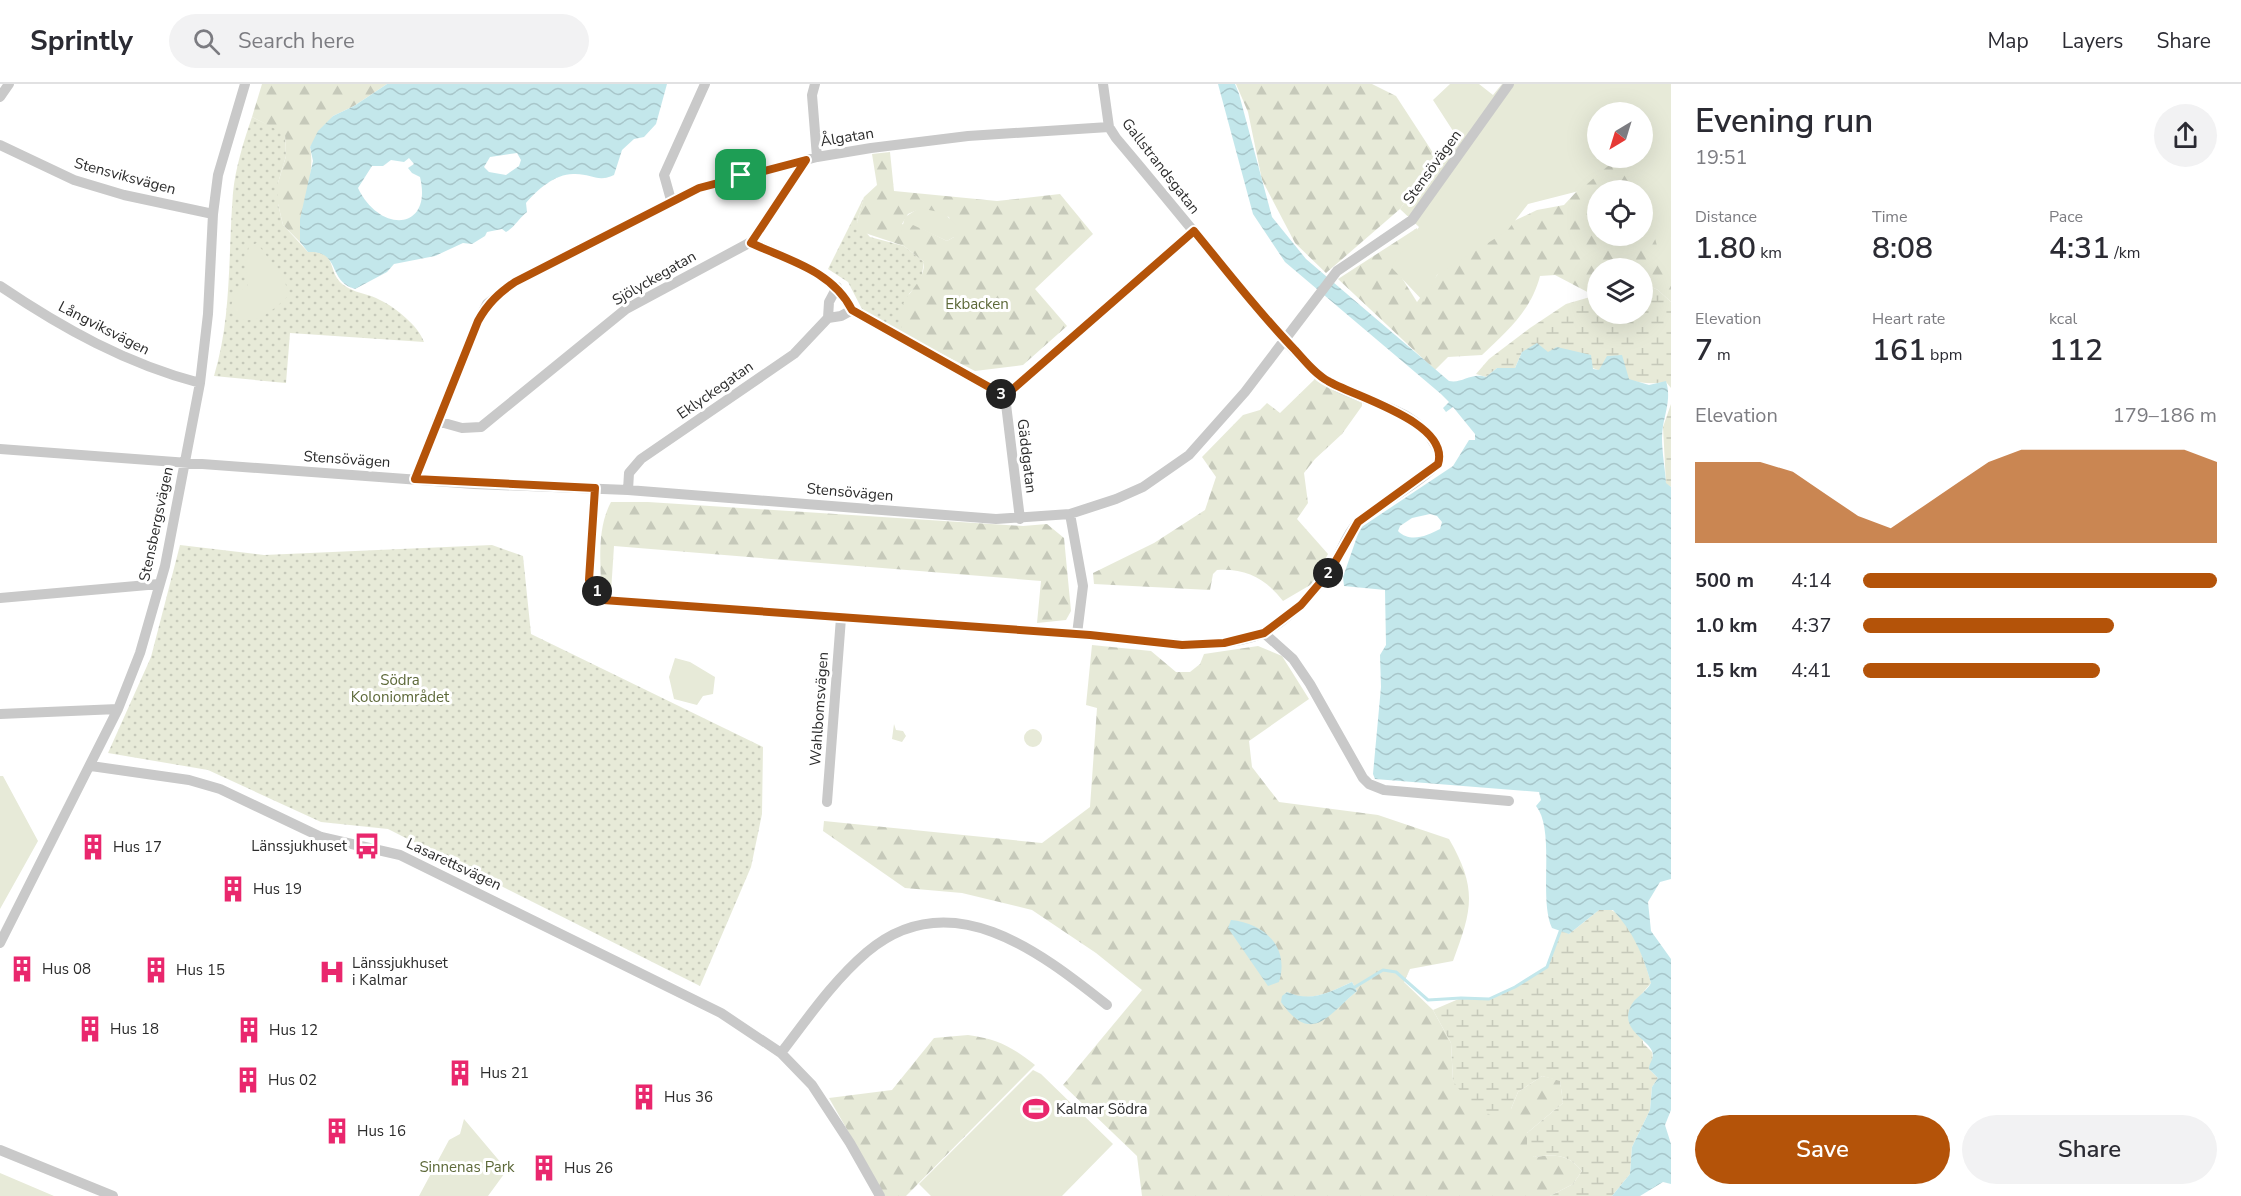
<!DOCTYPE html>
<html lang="en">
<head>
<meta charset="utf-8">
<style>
	:root { --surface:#fff; --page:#f2f2f3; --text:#2b2b33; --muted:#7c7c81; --line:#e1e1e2; --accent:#b45309 }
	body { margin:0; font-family:"Nunito Sans",sans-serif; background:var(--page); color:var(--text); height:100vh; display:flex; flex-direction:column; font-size:22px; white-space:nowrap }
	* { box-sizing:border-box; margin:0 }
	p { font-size:20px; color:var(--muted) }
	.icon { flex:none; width:33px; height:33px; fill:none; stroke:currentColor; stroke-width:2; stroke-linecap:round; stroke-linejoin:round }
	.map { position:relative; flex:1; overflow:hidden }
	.sheet { display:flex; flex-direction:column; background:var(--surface); width:570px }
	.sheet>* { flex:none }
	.needle { width:39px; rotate:218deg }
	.tools { position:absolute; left:1587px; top:18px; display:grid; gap:12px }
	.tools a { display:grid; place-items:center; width:66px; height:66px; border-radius:50%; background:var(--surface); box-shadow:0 6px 24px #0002; font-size:30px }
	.pin { position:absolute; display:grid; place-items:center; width:51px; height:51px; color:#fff; margin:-26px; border-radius:12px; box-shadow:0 3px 9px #0006 }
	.km { position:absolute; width:30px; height:30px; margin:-15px; border-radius:50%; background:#222; color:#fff; font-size:16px; line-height:30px; text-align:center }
	.round { display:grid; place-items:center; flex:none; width:63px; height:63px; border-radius:32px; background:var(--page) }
	.summary { display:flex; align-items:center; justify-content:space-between; height:102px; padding:0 24px }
	h1 { font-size:33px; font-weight:600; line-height:45px }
	.figures { display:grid; grid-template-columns:repeat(3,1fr); gap:9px; height:102px; padding:6px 24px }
	.figures div { display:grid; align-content:center }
	.figures b { font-size:30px; font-weight:600 }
	.figures small { font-size:16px; font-weight:400 }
	.figures p { font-size:16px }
	.chart { height:168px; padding:12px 24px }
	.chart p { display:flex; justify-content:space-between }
	.chart svg { width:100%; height:108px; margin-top:6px; fill:var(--accent); opacity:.7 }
	.primary-button { display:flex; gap:12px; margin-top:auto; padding:12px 24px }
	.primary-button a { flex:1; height:69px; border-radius:36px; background:var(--accent); color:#fff; font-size:24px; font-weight:600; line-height:69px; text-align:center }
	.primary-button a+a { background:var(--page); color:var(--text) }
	ul { padding:0 24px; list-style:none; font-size:20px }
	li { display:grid; grid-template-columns:96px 72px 1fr; align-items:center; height:45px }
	li i { height:15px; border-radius:8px; background:var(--accent) }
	header { display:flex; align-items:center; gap:36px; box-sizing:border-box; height:84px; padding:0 30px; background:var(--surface); border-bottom:2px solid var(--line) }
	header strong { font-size:28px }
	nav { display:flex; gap:33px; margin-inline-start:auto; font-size:21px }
	.search { width:420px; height:54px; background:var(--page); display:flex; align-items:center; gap:15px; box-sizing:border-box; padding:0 21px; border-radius:33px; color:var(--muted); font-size:22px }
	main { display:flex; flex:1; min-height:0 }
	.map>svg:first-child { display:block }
	.grass { fill:url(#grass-dots) }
	.forest { fill:url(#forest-firs); fill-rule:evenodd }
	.wetland { fill:url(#wetland-marsh) }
	.park { fill:#e7ead8; fill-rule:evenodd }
	.water { fill:url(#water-waves); fill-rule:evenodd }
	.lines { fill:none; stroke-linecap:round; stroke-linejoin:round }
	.stream { stroke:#c3e7eb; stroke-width:3 }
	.minor { stroke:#c9c9c9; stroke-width:10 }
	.route-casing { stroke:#fff; stroke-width:12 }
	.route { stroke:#b45309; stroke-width:8 }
	.labels { text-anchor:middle; stroke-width:6; stroke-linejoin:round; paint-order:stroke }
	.street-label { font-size:15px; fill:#2c2c2c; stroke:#fff }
	.park-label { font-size:15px; fill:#5c6838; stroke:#fff }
	.poi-label { font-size:15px; fill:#2c2c2c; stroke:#fff; text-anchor:start }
</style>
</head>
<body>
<header>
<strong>Sprintly</strong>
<div class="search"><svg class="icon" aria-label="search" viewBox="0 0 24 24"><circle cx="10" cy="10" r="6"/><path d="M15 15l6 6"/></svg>Search here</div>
<nav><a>Map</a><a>Layers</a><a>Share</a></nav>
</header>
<main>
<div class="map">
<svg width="1671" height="1112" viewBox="0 0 1671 1112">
	<defs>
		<pattern id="grass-dots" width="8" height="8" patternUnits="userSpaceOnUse" patternTransform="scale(1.5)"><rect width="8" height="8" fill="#e7ead8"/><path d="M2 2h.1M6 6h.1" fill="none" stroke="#c6c9ba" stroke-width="1.8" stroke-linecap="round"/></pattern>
		<pattern id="forest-firs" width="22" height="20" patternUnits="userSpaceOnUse" patternTransform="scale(1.5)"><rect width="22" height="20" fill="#e7ead8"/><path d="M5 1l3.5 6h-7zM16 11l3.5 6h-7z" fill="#c6c9ba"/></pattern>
		<pattern id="wetland-marsh" width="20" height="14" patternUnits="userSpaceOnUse" patternTransform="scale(1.5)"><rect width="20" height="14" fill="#e7ead8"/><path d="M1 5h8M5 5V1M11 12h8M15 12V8" fill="none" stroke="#c6c9ba"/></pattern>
		<pattern id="water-waves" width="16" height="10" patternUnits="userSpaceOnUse" patternTransform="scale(1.5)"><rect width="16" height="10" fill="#c3e7eb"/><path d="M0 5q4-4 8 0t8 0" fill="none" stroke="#a8c6ca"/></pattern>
	</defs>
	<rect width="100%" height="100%" fill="#fff"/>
	<path class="grass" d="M 252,33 L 285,49 L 286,72 L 278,99 L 278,120 L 283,141 L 308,168 C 340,166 325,189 345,202 C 353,208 367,210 376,214 C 394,222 418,241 424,258 L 290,249 L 286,299 L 214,292 C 232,233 228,170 233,109 C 235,85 244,56 252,33 Z
		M 864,113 L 857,138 L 870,153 L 904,162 L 924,178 L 921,196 L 909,210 L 903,250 L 864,229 L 848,198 L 828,185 Z
		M 180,461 L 264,471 L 492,461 L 523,472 L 531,550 L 763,663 L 762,730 L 751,783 L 700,902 L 388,745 L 321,738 L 208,686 L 108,669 L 151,573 Z"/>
	<path class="forest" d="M 262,0 L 387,0 L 354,22 L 333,32 L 310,63 C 316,92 300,127 300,158 L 283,141 L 278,120 L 278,99 L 286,72 L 285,50 L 252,33 Z
		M 1236,0 L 1372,0 L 1396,12 L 1437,75 L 1400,125 L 1326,189 L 1295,159 L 1262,96 L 1248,28 Z
		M 1671,0 L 1671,218 L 1658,206 L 1643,199 L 1642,184 L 1598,184 L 1597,211 L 1595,212 L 1555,191 L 1540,192 C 1531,227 1507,247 1482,271 L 1448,273 L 1435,286 L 1338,195 L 1417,144 L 1422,163 L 1397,186 L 1417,218 L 1447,178 L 1501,143 L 1537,126 L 1564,121 L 1591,92 L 1514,26 ZM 1598,28 L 1642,28 L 1642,74 L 1598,74 ZM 1598,106 L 1642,106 L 1642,152 L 1598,152 Z
		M 890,68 L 894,107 L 997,117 L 1060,110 L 1093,150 L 1035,205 L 1067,242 L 1023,281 L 975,287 L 903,250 C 902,244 900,237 900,231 C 902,210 925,200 924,178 L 904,162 L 862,148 L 857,138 L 864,113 L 877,101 L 872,70 ZM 917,126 L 949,133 L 954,153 L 947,157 L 913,140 L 910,143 L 902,140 L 908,130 Z
		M 1316,294 L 1362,315 L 1362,322 L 1342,350 L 1315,375 L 1304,389 L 1308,419 L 1297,435 L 1328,470 L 1312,500 L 1283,517 C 1266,495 1246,484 1217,486 L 1213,490 L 1210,506 L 1094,500 L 1093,489 L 1154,459 L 1205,426 L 1216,393 L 1202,373 L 1243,331 L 1260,326 L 1267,319 L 1280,329 Z
		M 611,418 L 648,418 L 1023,442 L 1047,440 L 1064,454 L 1071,527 L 1066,536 L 1037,539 L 1041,497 L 614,462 L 611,508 L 601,499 C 600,472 598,442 611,418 Z
		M 1092,561 L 1151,567 L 1176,588 L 1190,588 L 1200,580 L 1204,570 L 1258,562 L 1282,572 L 1309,615 L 1249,657 L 1252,683 L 1279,718 L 1378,731 L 1449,755 C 1478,805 1472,826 1453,877 L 1410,885 L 1404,898 L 1433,926 L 1451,959 L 1453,997 L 1511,1025 L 1518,1008 L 1542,992 L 1560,996 L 1563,1019 L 1527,1049 L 1534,1073 C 1555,1070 1568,1070 1582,1087 L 1573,1100 L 1550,1112 L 1142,1112 L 1137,1072 L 1063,1001 L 1142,906 L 1096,869 L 1032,826 L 962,809 L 905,804 L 823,747 L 824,737 L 1042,759 L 1090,723 L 1097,624 L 1086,621 ZM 1352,898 L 1357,907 L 1344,918 L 1281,918 L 1287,909 C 1312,919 1329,908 1352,898 Z
		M 968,951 C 998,955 1012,963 1035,981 L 906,1112 L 885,1112 L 829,1014 L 892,1006 L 934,954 Z"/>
	<path class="wetland" d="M 1643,199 L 1658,206 L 1671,218 L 1671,304 L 1666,298 C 1627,305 1587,278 1550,269 C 1542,267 1531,268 1522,268 L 1515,284 L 1497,284 L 1486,293 L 1476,290 L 1489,275 L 1530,244 L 1566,220 L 1597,211 L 1598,230 L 1642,230 Z
		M 1671,320 L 1671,403 L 1666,400 L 1663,343 Z
		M 1607,824 C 1631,832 1645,877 1651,899 L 1640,912 L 1643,959 L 1652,968 L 1653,976 L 1649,985 L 1658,994 L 1652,1003 L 1650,1026 L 1632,1063 L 1630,1090 L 1612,1112 L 1550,1112 L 1573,1100 L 1582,1087 C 1568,1070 1555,1070 1534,1073 L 1527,1064 L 1527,1049 L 1563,1019 L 1560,997 L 1542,992 L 1518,1008 L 1511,1025 L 1496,1034 L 1470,1020 L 1453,997 L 1451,959 L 1433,926 L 1461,914 L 1489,915 L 1515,903 L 1547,883 L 1561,845 L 1569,850 L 1599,826 Z"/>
	<path class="park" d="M 1450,0 L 1479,0 L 1493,11 L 1502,0 L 1671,0 L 1671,185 L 1660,173 L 1642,106 L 1638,99 L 1615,76 L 1579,107 L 1528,120 L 1507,147 L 1437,191 L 1424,218 L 1391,183 L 1419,143 L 1400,125 L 1455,50 L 1433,16 ZM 1598,28 L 1642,28 L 1642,74 L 1598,74 Z
		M 919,124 L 944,129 L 956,141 L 954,153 L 947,157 L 913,141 L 905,149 L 901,148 L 905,133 Z
		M 257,159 L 284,195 L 289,211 C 275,225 249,249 231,228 C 231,214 236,208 248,202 L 245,180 L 249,162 Z
		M 675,574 L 690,578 L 715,593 L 713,610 L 703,612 L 697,621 L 674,615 L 669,593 Z
		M 894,640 L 896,646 L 903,647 L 906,652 L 902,658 L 892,655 Z
		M1024 654a9 9 0 1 1 18 0a9 9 0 1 1-18 0Z
		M 0,692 L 3,692 L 38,757 L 0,825 Z
		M 1033,986 L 1041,990 L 1113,1060 L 1062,1112 L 931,1112 L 919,1100 Z
		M 464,1035 L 507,1086 L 488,1112 L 419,1112 L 449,1056 L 460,1050 Z
		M 0,1089 L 54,1112 L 0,1112 Z"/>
	<path class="water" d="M 387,0 L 667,0 L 656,40 L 644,53 L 634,55 L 622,66 L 614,91 C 597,99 591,89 573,90 C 555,90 537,106 526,119 L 527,128 C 518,135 515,143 506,148 L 502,145 L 487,148 L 485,152 L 472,160 L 463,159 L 435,172 L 394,180 L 387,188 L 355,205 C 327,197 341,166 308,168 L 300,158 L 300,135 L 313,77 L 310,63 L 318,47 L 333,32 L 354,22 ZM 517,69 L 521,76 L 519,82 L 506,91 L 489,88 L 484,83 L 490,73 ZM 409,74 L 414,80 L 408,84 L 412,89 L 420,93 C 433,147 380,150 358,104 L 372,82 L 383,82 L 391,76 L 404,78 Z
		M 1218,0 L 1235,0 L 1239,10 L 1272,133 L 1306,175 L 1449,297 C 1462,300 1471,288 1486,293 L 1497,284 L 1515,284 L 1522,268 L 1537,259 L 1548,268 L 1557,263 L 1591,271 L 1593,285 L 1599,286 L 1607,272 L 1622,271 L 1629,295 L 1649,301 L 1666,297 C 1671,313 1666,326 1663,342 C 1660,359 1665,382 1666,399 L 1671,403 L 1671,795 L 1660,798 L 1648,818 L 1651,847 L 1671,875 L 1671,1026 L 1665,1041 L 1671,1060 L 1671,1100 L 1663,1098 L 1640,1112 L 1612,1112 L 1630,1090 L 1632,1063 L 1650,1026 L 1652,1003 L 1658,994 L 1649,985 C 1649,978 1655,975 1652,967 C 1647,955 1621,946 1630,924 C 1634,913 1646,909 1651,899 C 1643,870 1633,848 1613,826 L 1599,826 L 1569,850 L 1552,844 C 1538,814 1556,747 1536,722 L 1541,716 L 1539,708 L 1375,695 L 1373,690 L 1381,603 L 1380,571 L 1386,561 L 1385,506 L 1344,502 L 1343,493 L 1360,444 L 1453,382 L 1469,356 L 1475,356 L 1475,350 L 1453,323 L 1446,328 L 1443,324 L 1449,318 L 1441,310 L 1285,178 L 1253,130 ZM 1430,430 L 1437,432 L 1442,438 L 1440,445 C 1427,452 1410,459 1398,447 L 1400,442 L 1412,434 Z
		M 1231,836 C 1264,839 1290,863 1279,898 L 1268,902 L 1228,844 Z
		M 1352,898 L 1357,907 C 1328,931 1312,962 1281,918 L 1282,912 L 1287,908 C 1312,919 1329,908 1352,898 Z"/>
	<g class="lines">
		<path class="stream" d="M 1355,903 L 1383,886 L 1396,888 L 1428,916 L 1461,914 L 1489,915 L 1515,903 L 1547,883 L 1561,845"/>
		<path class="minor" d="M 815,0 L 812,11 L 817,73
			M 0,13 L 9,0
			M 0,61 L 74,96 L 124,111 L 213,130
			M 671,116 L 664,91 L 705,0
			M 751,158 C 788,176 833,187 852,226 L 1005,312
			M 0,202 C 62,244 127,280 200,299
			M 828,234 L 841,232 L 852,226
			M 1005,312 L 1194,147
			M 1005,312 L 1020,435
			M 437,337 L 462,344 L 481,343 L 626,225 L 751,158 L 806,76
			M 0,365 L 474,400 L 628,406 L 996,435 L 1070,430 L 1116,415 L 1143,403 L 1189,371 L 1245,308 L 1337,187 L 1412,136 L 1509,0
			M 415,395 L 478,237 L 487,220 L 515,198 L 699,104 L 817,73 L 871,64 L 968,52 L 1109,43
			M 595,404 L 589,496 L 603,516 L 1077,550 L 1083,502 L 1070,430
			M 628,406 L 629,389 L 641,375 L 794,270 L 828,234 L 829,218 L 837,203
			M 0,514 L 159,500
			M 1264,549 L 1293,575 L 1310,600 L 1363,694 L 1369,700 L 1384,706 L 1509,717
			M 1077,550 C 1135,553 1195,570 1253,553 C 1281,544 1318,507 1333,481 C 1341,468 1347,449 1358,438 C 1375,423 1430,393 1438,378 C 1441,373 1438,366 1435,361 C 1412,317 1353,320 1321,292 C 1294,270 1272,241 1250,215 C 1205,162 1161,107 1116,54 L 1109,43 L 1103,0
			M 0,630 L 118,625
			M 91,682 L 189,696 L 220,705 L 321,753 L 400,771 L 721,929 L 781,969 L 812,1001 L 850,1059 L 880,1112
			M 827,718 L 841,534
			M 0,859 L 118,625 L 140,569 L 165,482 L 200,299 L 208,230 L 213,130 L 218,91 L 245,0
			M 781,969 C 808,934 833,897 867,868 C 950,798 1039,867 1107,921
			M 0,1066 L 113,1112"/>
	</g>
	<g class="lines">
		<g class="route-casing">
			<path id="route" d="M 806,76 L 751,159 C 788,176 833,187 852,226 L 1005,312 L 1194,147 C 1227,187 1259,229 1295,266 C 1305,277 1315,290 1328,297 C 1352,312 1451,338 1438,380 L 1358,438 L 1330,487 L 1301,521 L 1264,549 L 1224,559 L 1182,561 L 1090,551 L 603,516 L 589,496 L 595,404 L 415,395 L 478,237 C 488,219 499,209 515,198 L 699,104 Z"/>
		</g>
		<use href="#route" class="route"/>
	</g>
	<defs>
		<g id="bus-bare" transform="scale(2.07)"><path d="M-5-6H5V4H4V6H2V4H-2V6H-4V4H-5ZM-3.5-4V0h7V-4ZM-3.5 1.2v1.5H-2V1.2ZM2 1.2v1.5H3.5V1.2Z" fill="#e9276d" stroke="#fff" stroke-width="2.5" paint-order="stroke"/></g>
		<g id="building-bare" transform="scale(2.07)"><path d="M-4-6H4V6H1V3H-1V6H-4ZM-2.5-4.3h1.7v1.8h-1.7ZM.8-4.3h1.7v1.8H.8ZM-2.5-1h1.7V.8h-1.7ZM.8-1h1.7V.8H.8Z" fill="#e9276d" stroke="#fff" stroke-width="2.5" paint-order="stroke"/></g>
		<g id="hospital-bare" transform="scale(2.07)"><path d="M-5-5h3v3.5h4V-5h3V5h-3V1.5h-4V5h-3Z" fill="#e9276d" stroke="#fff" stroke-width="2.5" paint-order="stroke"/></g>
		<g id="stadium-bare" transform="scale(2.07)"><path d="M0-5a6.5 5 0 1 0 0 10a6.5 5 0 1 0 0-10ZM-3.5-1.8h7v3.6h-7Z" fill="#e9276d" stroke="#fff" stroke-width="2.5" paint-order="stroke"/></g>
	</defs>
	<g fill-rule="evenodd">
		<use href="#bus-bare" x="367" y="762"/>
		<use href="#building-bare" x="93" y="763"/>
		<use href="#building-bare" x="233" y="805"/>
		<use href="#building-bare" x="22" y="885"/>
		<use href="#building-bare" x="156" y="886"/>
		<use href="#hospital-bare" x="332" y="888"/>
		<use href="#building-bare" x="90" y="945"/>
		<use href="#building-bare" x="249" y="946"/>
		<use href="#building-bare" x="460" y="989"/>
		<use href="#building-bare" x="248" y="996"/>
		<use href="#building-bare" x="644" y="1013"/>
		<use href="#stadium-bare" x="1036" y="1025"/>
		<use href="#building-bare" x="337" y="1047"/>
		<use href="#building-bare" x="544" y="1084"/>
	</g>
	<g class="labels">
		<g class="street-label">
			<text transform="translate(847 53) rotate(-9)" y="5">Ålgatan</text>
			<text transform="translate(1161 82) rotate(52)" y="5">Gallstrandsgatan</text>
			<text transform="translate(1432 83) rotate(-54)" y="5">Stensövägen</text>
			<text transform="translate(125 92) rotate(15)" y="5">Stensviksvägen</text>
			<text transform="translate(654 194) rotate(-30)" y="5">Sjölyckegatan</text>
			<text transform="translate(104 244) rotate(27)" y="5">Långviksvägen</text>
			<text transform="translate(715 306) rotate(-35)" y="5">Eklyckegatan</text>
			<text transform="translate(1027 372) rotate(83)" y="5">Gäddgatan</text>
			<text transform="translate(347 375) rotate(4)" y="5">Stensövägen</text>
			<text transform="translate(850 408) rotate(5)" y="5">Stensövägen</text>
			<text transform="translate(156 440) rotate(-78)" y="5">Stensbergsvägen</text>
			<text transform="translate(819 625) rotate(-86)" y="5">Wahlbomsvägen</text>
			<text transform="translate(454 780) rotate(25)" y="5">Lasarettsvägen</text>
		</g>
		<g class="park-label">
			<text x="977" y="225">Ekbacken</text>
			<text x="400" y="601">Södra<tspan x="400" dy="17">Koloniområdet</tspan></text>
			<text x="467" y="1088">Sinnenas Park</text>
		</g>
		<g class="poi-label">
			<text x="347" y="767" text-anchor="end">Länssjukhuset</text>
			<text x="113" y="768">Hus 17</text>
			<text x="253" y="810">Hus 19</text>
			<text x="352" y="884">Länssjukhuset<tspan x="352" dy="17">i Kalmar</tspan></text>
			<text x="42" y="890">Hus 08</text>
			<text x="176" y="891">Hus 15</text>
			<text x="110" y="950">Hus 18</text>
			<text x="269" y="951">Hus 12</text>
			<text x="480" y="994">Hus 21</text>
			<text x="268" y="1001">Hus 02</text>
			<text x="664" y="1018">Hus 36</text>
			<text x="1056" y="1030">Kalmar Södra</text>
			<text x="357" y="1052">Hus 16</text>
			<text x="564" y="1089">Hus 26</text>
		</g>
	</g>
</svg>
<div class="tools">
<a><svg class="needle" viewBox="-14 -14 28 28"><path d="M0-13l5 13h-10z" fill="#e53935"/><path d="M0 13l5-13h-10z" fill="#7c7c81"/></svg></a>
<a><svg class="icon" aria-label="locate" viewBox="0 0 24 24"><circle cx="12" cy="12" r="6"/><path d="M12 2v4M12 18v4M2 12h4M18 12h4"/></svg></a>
<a><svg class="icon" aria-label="layers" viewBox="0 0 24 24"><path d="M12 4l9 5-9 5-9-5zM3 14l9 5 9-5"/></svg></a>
</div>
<div class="pin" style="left:741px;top:91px;background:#1e9e55"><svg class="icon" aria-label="arrive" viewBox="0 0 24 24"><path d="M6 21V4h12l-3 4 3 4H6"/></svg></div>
<b class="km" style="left:597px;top:507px">1</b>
<b class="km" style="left:1328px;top:489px">2</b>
<b class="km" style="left:1001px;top:310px">3</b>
</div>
<section class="sheet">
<div class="summary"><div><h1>Evening run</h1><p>19:51</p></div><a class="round"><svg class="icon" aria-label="share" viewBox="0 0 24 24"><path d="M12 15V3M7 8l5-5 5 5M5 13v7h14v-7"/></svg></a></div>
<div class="figures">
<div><p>Distance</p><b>1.80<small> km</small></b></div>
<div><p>Time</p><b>8:08</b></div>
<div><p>Pace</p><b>4:31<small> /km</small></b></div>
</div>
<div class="figures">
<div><p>Elevation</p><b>7<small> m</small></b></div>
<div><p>Heart rate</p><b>161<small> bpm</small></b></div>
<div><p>kcal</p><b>112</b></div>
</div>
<div class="chart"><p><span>Elevation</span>179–186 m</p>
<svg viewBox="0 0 160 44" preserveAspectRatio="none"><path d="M0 44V11L10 11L20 11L30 15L40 24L50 33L60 38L70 29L80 20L90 11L100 6L110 6L120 6L130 6L140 6L150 6L160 11V44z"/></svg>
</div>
<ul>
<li><b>500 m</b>4:14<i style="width:100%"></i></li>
<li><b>1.0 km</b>4:37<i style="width:71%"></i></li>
<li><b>1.5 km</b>4:41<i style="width:67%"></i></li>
</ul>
<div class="primary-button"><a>Save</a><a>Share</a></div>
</section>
</main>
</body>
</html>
